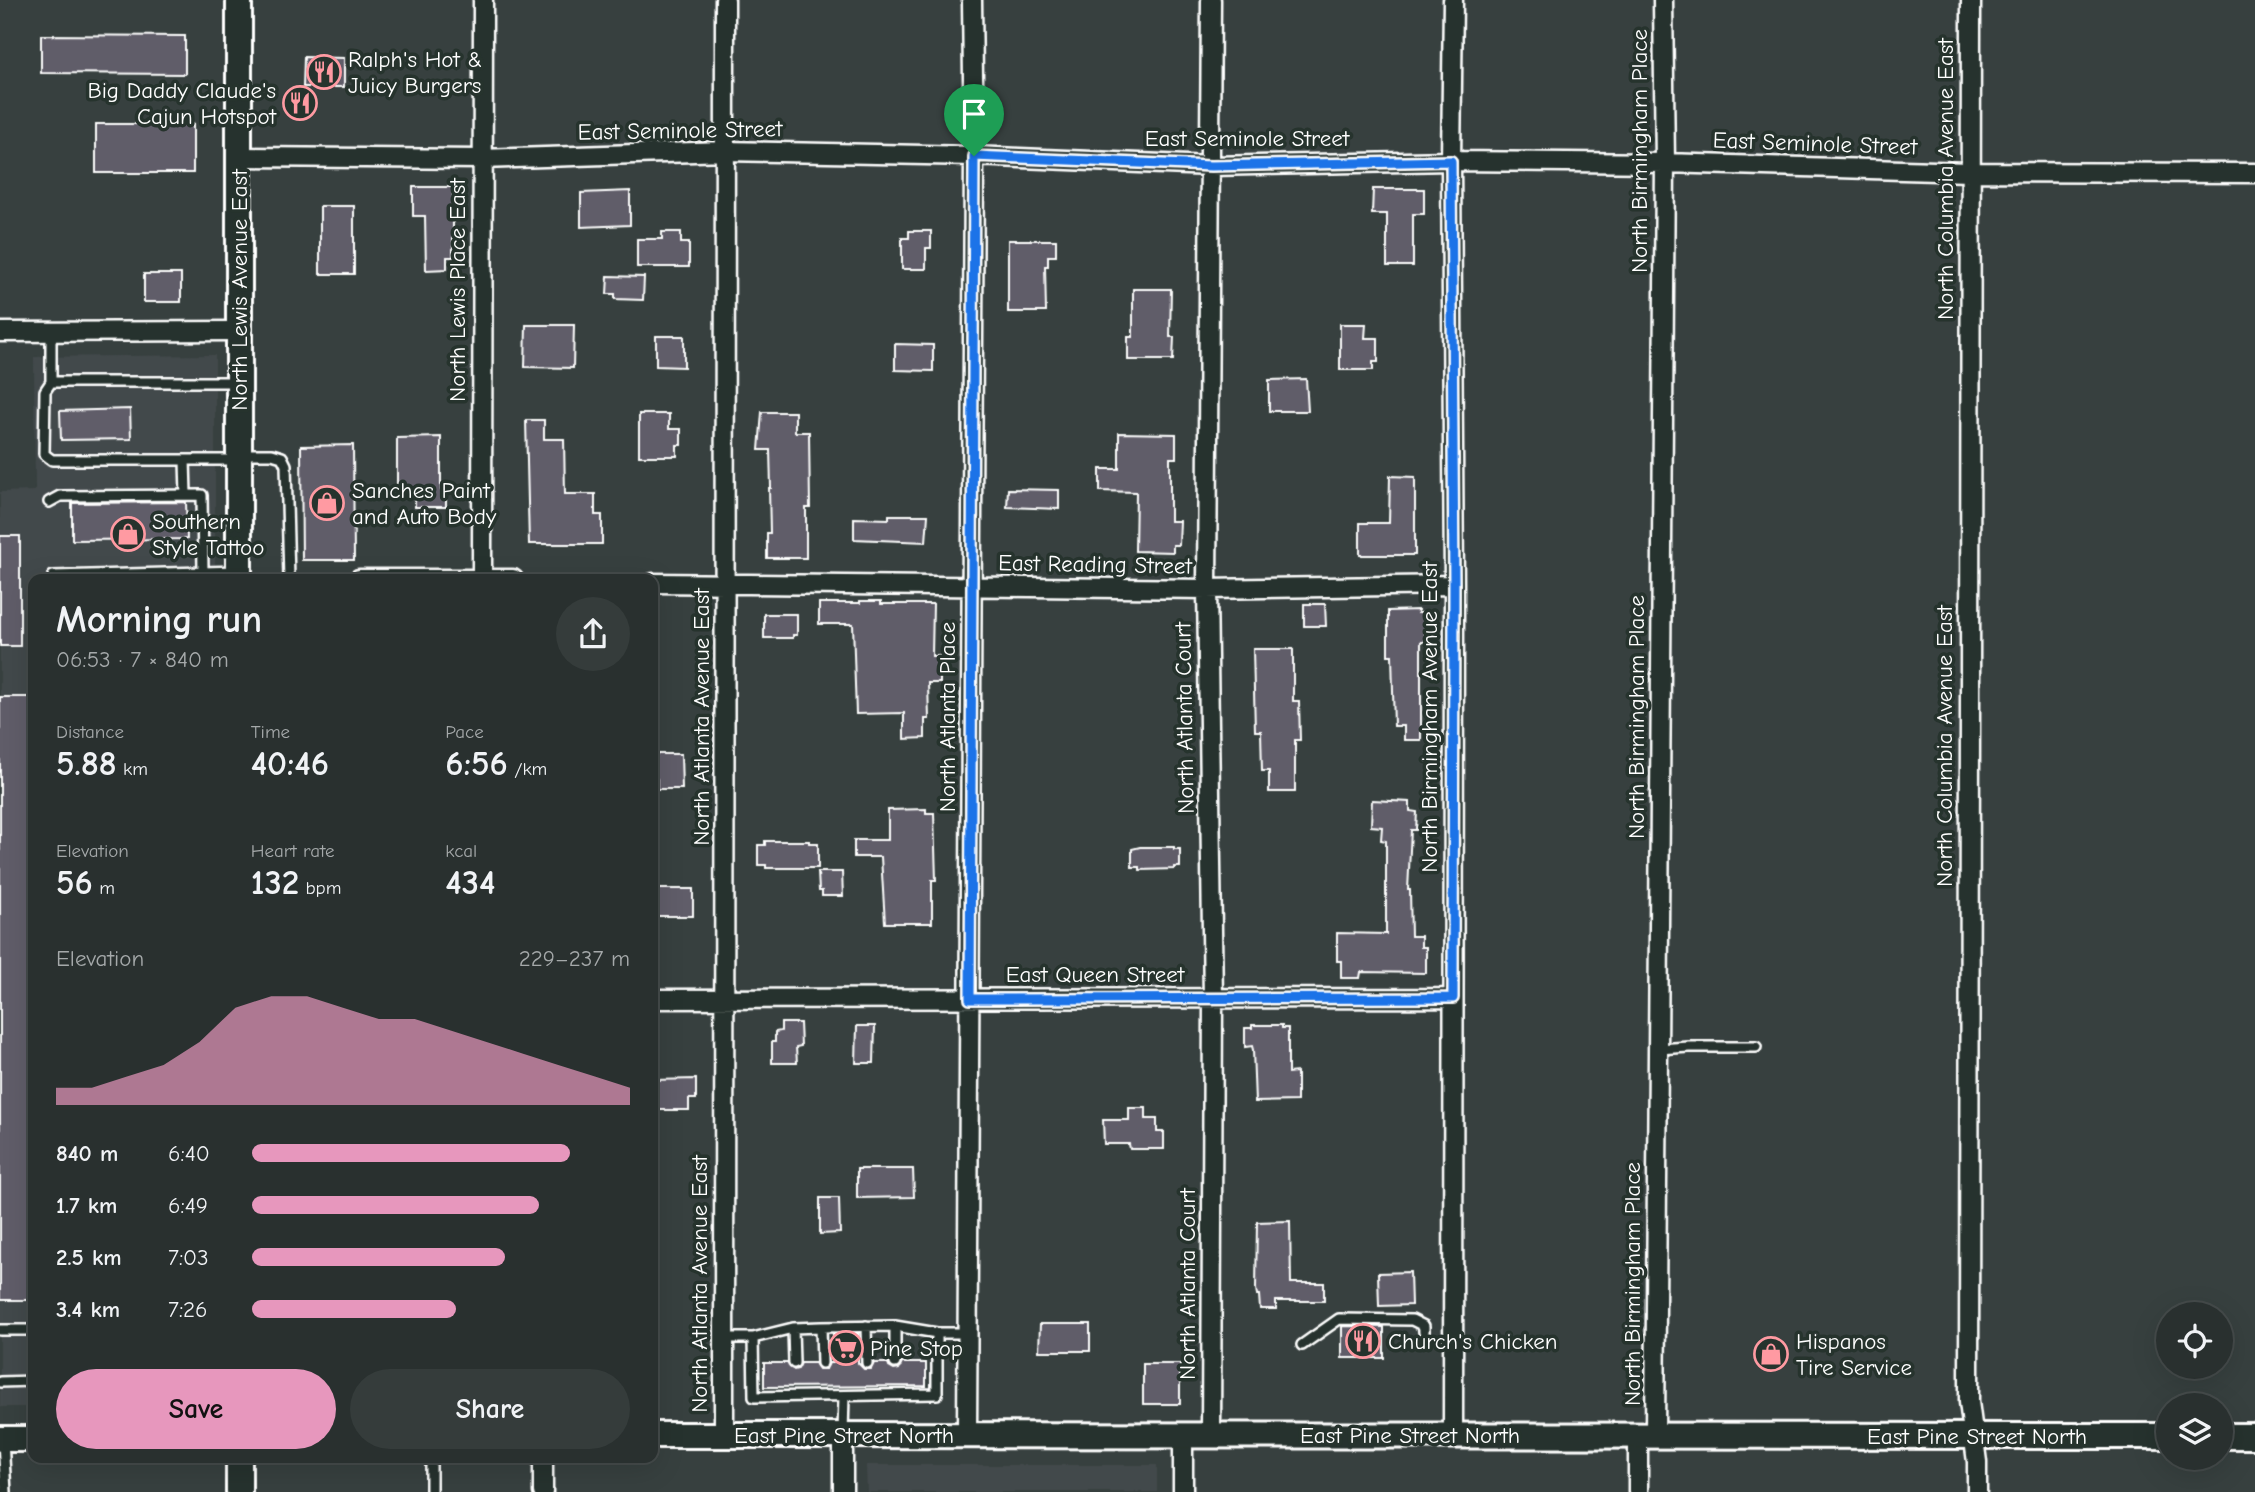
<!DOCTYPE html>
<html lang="en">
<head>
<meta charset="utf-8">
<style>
	:root { --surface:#29302f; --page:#353c3b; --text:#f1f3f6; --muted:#a5a9aa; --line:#454b4b; --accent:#e797bd }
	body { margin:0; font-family:"Comic Neue",sans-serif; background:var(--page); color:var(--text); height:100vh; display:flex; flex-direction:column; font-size:26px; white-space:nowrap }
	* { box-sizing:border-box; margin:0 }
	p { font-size:23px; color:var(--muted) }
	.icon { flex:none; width:38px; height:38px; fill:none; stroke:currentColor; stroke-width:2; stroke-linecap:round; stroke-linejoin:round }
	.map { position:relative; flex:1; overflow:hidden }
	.drawer { position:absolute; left:28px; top:574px; width:630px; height:889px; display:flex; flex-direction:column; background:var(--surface); border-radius:14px; box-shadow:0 7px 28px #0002,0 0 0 2px var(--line) }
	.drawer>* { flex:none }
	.controls { position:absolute; left:2156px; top:1302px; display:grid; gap:14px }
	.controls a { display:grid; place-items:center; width:77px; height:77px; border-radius:50%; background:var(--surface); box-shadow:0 7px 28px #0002,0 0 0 2px var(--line); font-size:35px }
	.pin { position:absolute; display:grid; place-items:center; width:60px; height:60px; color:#fff; margin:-72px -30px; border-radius:50% 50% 50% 0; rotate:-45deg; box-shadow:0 0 7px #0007 }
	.pin .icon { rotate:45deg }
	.round { display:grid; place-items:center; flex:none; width:74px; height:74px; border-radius:37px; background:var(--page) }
	.headline { display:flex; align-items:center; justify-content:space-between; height:119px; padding:0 28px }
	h1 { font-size:38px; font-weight:800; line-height:52px }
	.figures { display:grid; grid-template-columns:repeat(3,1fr); gap:10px; height:119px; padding:7px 28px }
	.figures div { display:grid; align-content:center }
	.figures b { font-size:35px; font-weight:800 }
	.figures small { font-size:19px; font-weight:400 }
	.figures p { font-size:19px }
	.chart { height:196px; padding:14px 28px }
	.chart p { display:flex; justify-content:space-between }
	.chart svg { width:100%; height:126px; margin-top:7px; fill:var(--accent); opacity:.7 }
	.button { display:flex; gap:14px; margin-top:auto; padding:14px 28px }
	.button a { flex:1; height:80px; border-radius:42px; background:var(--accent); color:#111; font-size:28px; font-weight:800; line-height:80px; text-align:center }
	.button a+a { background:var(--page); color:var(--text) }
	ul { padding:0 28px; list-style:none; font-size:23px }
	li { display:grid; grid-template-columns:112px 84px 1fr; align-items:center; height:52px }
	li i { height:18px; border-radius:9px; background:var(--accent) }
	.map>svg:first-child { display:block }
	.built { fill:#43494c }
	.building { fill:#605d69; stroke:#fff; stroke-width:2 }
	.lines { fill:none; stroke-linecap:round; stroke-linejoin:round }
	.lane-casing { stroke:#fff; stroke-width:14 }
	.street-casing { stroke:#fff; stroke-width:23 }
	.secondary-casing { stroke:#fff; stroke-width:30 }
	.lane { stroke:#26332d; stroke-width:9 }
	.street { stroke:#26332d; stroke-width:18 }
	.secondary { stroke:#26332d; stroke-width:24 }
	.route-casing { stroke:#fff; stroke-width:14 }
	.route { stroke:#1a73e8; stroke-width:9 }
	.labels { text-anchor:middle; stroke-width:7; stroke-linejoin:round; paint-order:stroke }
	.poi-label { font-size:23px; fill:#fff; stroke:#26332d; text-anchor:start }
	.street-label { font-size:23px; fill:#fff; stroke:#26332d }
</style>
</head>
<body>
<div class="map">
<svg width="2255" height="1492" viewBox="0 0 2255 1492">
	<rect width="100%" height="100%" fill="#37403f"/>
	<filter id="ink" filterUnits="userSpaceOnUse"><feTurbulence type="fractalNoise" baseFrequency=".0143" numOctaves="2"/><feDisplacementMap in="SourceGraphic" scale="14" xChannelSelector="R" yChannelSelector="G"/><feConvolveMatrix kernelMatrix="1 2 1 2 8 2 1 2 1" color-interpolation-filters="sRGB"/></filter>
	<g filter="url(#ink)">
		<path class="built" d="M 215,355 L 215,579 L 33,579 L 33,1407 L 0,1407 L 0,492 L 35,491 L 34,357 Z
			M 866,1465 L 1157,1465 L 1157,1492 L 867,1492 Z"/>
		<path class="building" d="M 41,35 L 185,36 L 185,74 L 41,73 Z
			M 304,57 L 344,58 L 344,87 L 303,87 Z
			M 96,124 L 193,124 L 193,173 L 96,173 Z
			M 413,187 L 453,187 L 453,257 L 447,257 L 447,269 L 426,270 L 425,216 L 413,216 Z
			M 1373,189 L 1424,189 L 1424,214 L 1413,214 L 1413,266 L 1387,266 L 1387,214 L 1372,214 Z
			M 630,191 L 630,225 L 581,227 L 581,193 Z
			M 320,206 L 354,206 L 354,274 L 320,274 Z
			M 909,231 L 931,231 L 931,248 L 926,248 L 926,269 L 902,269 L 902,238 L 909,238 Z
			M 662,232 L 681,232 L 681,243 L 689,243 L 689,267 L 637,267 L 637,239 L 662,239 Z
			M 1008,240 L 1056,240 L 1056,256 L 1048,256 L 1048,266 L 1045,266 L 1046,312 L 1008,312 Z
			M 144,274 L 181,274 L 181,302 L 144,302 Z
			M 608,276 L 644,277 L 643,300 L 615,299 L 615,294 L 607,294 Z
			M 1133,289 L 1171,289 L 1170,337 L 1174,337 L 1173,360 L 1128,360 L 1128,337 L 1133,337 Z
			M 1340,324 L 1366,324 L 1365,338 L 1378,338 L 1378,362 L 1373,362 L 1373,370 L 1340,370 Z
			M 526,325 L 574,325 L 573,368 L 525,367 Z
			M 656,336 L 684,336 L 684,367 L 656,366 Z
			M 895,344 L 933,345 L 933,371 L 895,370 Z
			M 1306,379 L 1308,411 L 1269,411 L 1269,380 Z
			M 130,409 L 131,439 L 61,440 L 60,411 Z
			M 762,412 L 795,412 L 795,432 L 809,432 L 810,508 L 806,508 L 806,558 L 767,558 L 767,533 L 770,533 L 769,488 L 771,488 L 770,450 L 759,450 Z
			M 639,414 L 669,414 L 669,429 L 681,429 L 681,445 L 677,445 L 677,456 L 639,456 Z
			M 526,420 L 544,420 L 544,439 L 564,439 L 565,494 L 595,494 L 595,515 L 602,515 L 602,544 L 529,544 Z
			M 1119,433 L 1176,434 L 1176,458 L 1170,458 L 1170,521 L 1180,521 L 1179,545 L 1173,545 L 1173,552 L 1135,551 L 1136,492 L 1100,491 L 1100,469 L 1119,469 Z
			M 441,437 L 441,490 L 446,490 L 446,507 L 415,507 L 415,494 L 397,494 L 397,438 Z
			M 353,445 L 354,560 L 302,560 L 301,446 Z
			M 1390,476 L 1415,477 L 1415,555 L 1360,555 L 1360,523 L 1389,523 Z
			M 1008,489 L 1059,490 L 1059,509 L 1007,507 Z
			M 186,502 L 187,539 L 72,540 L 72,503 Z
			M 889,515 L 928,515 L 926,542 L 854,539 L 854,518 L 889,519 Z
			M 0,536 L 20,536 L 20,646 L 0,646 Z
			M 860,601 L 881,601 L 881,604 L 933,604 L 932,656 L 940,656 L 940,683 L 928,683 L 929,719 L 925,719 L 925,738 L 904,739 L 904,713 L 856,714 L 853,624 L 819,624 L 819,603 L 860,603 Z
			M 1304,604 L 1325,604 L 1326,626 L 1304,626 Z
			M 1418,610 L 1418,613 L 1425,613 L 1425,642 L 1421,642 L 1421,740 L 1404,740 L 1404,726 L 1394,726 L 1392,655 L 1388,655 L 1388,611 Z
			M 764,614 L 797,614 L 797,635 L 793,635 L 793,638 L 764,638 Z
			M 1253,649 L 1293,649 L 1293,701 L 1299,701 L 1300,740 L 1295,740 L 1295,792 L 1269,792 L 1269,771 L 1262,771 L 1261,731 L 1255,731 Z
			M 0,697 L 33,697 L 33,1300 L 0,1300 Z
			M 653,754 L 681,754 L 682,789 L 657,789 L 657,779 L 653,779 Z
			M 1372,800 L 1410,802 L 1410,811 L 1417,812 L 1416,830 L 1411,830 L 1408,890 L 1410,890 L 1411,936 L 1421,936 L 1421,947 L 1426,947 L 1426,973 L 1361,972 L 1360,978 L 1341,978 L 1341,961 L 1337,961 L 1337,933 L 1386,934 L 1386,841 L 1381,840 L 1382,827 L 1371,826 Z
			M 926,809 L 926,813 L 934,813 L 936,880 L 932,880 L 932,923 L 885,923 L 881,857 L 854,857 L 854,840 L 888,840 L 888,810 Z
			M 765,841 L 809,841 L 809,843 L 818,843 L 818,868 L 766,868 L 766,865 L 758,865 L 758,845 L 765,845 Z
			M 1140,847 L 1174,847 L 1174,849 L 1180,849 L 1180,867 L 1174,867 L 1174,869 L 1140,870 L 1140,867 L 1132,867 L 1132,849 Z
			M 818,872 L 842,872 L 843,896 L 822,896 L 822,891 L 819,891 Z
			M 653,889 L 693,889 L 693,916 L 653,916 Z
			M 781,1023 L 800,1023 L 801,1046 L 796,1047 L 797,1063 L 772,1063 L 772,1042 L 775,1042 L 775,1032 L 781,1031 Z
			M 1252,1025 L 1282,1025 L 1282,1028 L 1288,1028 L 1288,1073 L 1297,1072 L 1297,1101 L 1255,1102 L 1253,1050 L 1252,1046 L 1245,1047 L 1245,1028 L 1252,1028 Z
			M 857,1026 L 875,1026 L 874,1063 L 856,1063 Z
			M 696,1079 L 696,1099 L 689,1099 L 689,1110 L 653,1110 L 653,1080 Z
			M 1129,1108 L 1146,1108 L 1146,1119 L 1157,1119 L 1157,1132 L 1164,1132 L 1164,1149 L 1130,1149 L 1129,1144 L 1104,1144 L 1103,1120 L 1129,1120 Z
			M 857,1169 L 913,1169 L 914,1197 L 857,1198 Z
			M 820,1198 L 839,1198 L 840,1233 L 820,1234 Z
			M 1290,1221 L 1291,1283 L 1324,1283 L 1324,1301 L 1276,1301 L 1276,1309 L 1260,1309 L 1259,1295 L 1257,1295 L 1256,1289 L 1257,1222 Z
			M 1410,1272 L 1411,1305 L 1379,1306 L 1378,1273 Z
			M 1040,1324 L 1090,1324 L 1090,1351 L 1039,1351 Z
			M 1342,1326 L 1384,1327 L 1384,1358 L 1342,1358 Z
			M 833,1334 L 858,1334 L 858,1363 L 864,1369 L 871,1369 L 874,1363 L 888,1363 L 889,1367 L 894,1370 L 899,1369 L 902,1363 L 926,1363 L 926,1386 L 764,1387 L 764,1363 L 787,1363 L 794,1370 L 798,1369 L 801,1363 L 815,1363 L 819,1369 L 826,1369 L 829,1363 L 833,1363 Z
			M 1143,1364 L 1180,1364 L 1180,1404 L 1143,1404 Z"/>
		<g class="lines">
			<g class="lane-casing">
				<path id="lane" d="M 51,332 L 51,382 L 45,391 L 44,454 L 52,460 L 237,460
					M 51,382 L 238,382
					M 241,454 L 272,454 L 282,457 L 286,465 L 289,579
					M 185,460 L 186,495
					M 49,502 L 60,496 L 202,495 L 203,572 L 238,571
					M 53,576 L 203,572 L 203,579
					M 1658,1049 L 1689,1047 L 1756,1047
					M 866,1326 L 867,1363
					M 895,1326 L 895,1363
					M 821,1327 L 822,1363
					M 793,1328 L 794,1363
					M 0,1330 L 33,1330
					M 723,1338 L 753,1338 L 793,1328 L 821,1327 L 895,1326 L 937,1333 L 968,1333
					M 753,1338 L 754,1397 L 937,1394 L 937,1333
					M 1302,1345 L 1339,1319 L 1412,1320 L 1424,1326 L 1424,1332
					M 0,1382 L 33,1381
					M 843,1433 L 844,1396
					M 3,1441 L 6,1492
					M 431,1458 L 431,1492"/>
			</g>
			<g class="street-casing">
				<path id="street" d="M 1453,0 L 1451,161 L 1454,585 L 1453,1435
					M 1971,0 L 1969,1402 L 1977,1462 L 1977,1492
					M 239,157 L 482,159 L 725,151 L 974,156 L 1211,166 L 1451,161 L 1665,163 L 1969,172 L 2255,173
					M 0,332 L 238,331
					M 359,579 L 513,579
					M 482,579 L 483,0
					M 653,583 L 1207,589 L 1454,585
					M 653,999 L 1453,998
					M 724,1435 L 725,0
					M 843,1435 L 843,1492
					M 967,1435 L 974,156 L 972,0
					M 1211,1435 L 1213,999 L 1207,589 L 1211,0
					M 1638,1435 L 1638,1492
					M 1655,1435 L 1665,163 L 1663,0
					M 543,1458 L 543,1492
					M 1183,1492 L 1183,1435"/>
			</g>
			<g class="secondary-casing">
				<path id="secondary" d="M 239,0 L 239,579
					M 653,1435 L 2168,1436
					M 2221,1436 L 2255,1436
					M 0,1439 L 33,1439
					M 239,1458 L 239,1492"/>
			</g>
			<use href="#lane" class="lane"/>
			<use href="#street" class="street"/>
			<use href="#secondary" class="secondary"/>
		</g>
	</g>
	<g class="lines" filter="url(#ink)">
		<g class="route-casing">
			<path id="route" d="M 974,156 L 1211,166 L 1451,161 L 1454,585 L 1453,998 L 970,999 Z"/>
		</g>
		<use href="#route" class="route"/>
	</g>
	<defs>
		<g id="restaurant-ring" transform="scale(1.75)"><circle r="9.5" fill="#26332d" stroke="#ff9aa2" stroke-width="1.5"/><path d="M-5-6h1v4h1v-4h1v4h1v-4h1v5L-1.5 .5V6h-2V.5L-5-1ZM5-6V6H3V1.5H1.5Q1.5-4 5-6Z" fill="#ff9aa2"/></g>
		<g id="shop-ring" transform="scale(1.75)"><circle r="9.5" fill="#26332d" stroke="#ff9aa2" stroke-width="1.5"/><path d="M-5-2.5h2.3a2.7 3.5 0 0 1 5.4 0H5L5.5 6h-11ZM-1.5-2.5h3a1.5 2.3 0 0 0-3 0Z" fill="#ff9aa2"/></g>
		<g id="supermarket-ring" transform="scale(1.75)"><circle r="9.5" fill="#26332d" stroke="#ff9aa2" stroke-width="1.5"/><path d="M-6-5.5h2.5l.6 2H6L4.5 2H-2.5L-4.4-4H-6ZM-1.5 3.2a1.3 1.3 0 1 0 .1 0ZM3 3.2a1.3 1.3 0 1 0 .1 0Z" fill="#ff9aa2"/></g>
	</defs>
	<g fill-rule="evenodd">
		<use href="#restaurant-ring" x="324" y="72"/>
		<use href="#restaurant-ring" x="300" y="103"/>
		<use href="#shop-ring" x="327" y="503"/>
		<use href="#shop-ring" x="128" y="534"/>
		<use href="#restaurant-ring" x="1363" y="1341"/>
		<use href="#supermarket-ring" x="846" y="1348"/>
		<use href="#shop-ring" x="1771" y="1354"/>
	</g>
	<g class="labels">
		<g class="poi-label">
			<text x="348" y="67">Ralph's Hot &amp;<tspan x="348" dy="26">Juicy Burgers</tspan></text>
			<text x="276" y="98" text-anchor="end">Big Daddy Claude's<tspan x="276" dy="26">Cajun Hotspot</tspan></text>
			<text x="352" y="498">Sanches Paint<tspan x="352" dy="26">and Auto Body</tspan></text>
			<text x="152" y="529">Southern<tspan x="152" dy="26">Style Tattoo</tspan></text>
			<text x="1388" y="1349">Church's Chicken</text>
			<text x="1796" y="1349">Hispanos<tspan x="1796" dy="26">Tire Service</tspan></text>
			<text x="870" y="1356">Pine Stop</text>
		</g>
		<g class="street-label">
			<text transform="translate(680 130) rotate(-1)" y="8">East Seminole Street</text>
			<text x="1247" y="146">East Seminole Street</text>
			<text transform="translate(1815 143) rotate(2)" y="8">East Seminole Street</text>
			<text transform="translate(1639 151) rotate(-90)" y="8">North Birmingham Place</text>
			<text transform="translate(1945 179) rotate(-90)" y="8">North Columbia Avenue East</text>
			<text transform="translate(239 290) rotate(-90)" y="8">North Lewis Avenue East</text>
			<text transform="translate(457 290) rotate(-90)" y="8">North Lewis Place East</text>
			<text transform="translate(1095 564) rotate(1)" y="8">East Reading Street</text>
			<text transform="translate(701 717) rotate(-90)" y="8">North Atlanta Avenue East</text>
			<text transform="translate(947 717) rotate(-90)" y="8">North Atlanta Place</text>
			<text transform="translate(1429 717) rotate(-90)" y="8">North Birmingham Avenue East</text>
			<text transform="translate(1636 717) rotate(-90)" y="8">North Birmingham Place</text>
			<text transform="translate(1184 718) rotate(-91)" y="8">North Atlanta Court</text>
			<text transform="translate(1944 746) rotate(-90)" y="8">North Columbia Avenue East</text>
			<text x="1095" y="982">East Queen Street</text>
			<text transform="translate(699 1284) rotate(-90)" y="8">North Atlanta Avenue East</text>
			<text transform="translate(1187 1284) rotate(-90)" y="8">North Atlanta Court</text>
			<text transform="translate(1632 1284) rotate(-90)" y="8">North Birmingham Place</text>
			<text x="844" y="1443">East Pine Street North</text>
			<text x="1410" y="1443">East Pine Street North</text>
			<text x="1977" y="1444">East Pine Street North</text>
		</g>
	</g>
</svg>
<div class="controls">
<a><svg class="icon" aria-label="locate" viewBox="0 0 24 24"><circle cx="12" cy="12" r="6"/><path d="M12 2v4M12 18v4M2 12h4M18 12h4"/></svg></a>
<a><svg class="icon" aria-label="layers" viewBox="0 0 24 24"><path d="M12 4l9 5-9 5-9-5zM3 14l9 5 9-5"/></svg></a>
</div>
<div class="pin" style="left:974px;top:156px;background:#1e9e55"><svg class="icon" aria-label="arrive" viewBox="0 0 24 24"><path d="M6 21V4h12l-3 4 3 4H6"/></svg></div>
<section class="drawer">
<div class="headline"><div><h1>Morning run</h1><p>06:53 · 7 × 840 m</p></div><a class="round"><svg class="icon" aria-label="share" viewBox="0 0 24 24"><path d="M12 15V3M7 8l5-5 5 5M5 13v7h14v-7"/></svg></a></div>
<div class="figures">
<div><p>Distance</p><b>5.88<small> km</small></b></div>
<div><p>Time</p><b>40:46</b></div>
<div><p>Pace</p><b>6:56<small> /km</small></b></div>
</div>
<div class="figures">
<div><p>Elevation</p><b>56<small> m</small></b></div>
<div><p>Heart rate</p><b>132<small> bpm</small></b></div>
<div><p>kcal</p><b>434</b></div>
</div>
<div class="chart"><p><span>Elevation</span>229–237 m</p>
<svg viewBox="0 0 160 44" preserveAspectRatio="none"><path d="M0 44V38L10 38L20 34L30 30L40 22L50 10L60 6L70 6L80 10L90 14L100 14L110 18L120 22L130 26L140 30L150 34L160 38V44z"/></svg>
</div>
<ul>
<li><b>840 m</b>6:40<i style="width:84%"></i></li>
<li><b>1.7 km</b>6:49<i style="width:76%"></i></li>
<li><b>2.5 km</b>7:03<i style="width:67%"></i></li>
<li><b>3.4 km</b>7:26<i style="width:54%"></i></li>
</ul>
<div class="button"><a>Save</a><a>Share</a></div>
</section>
</div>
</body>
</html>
